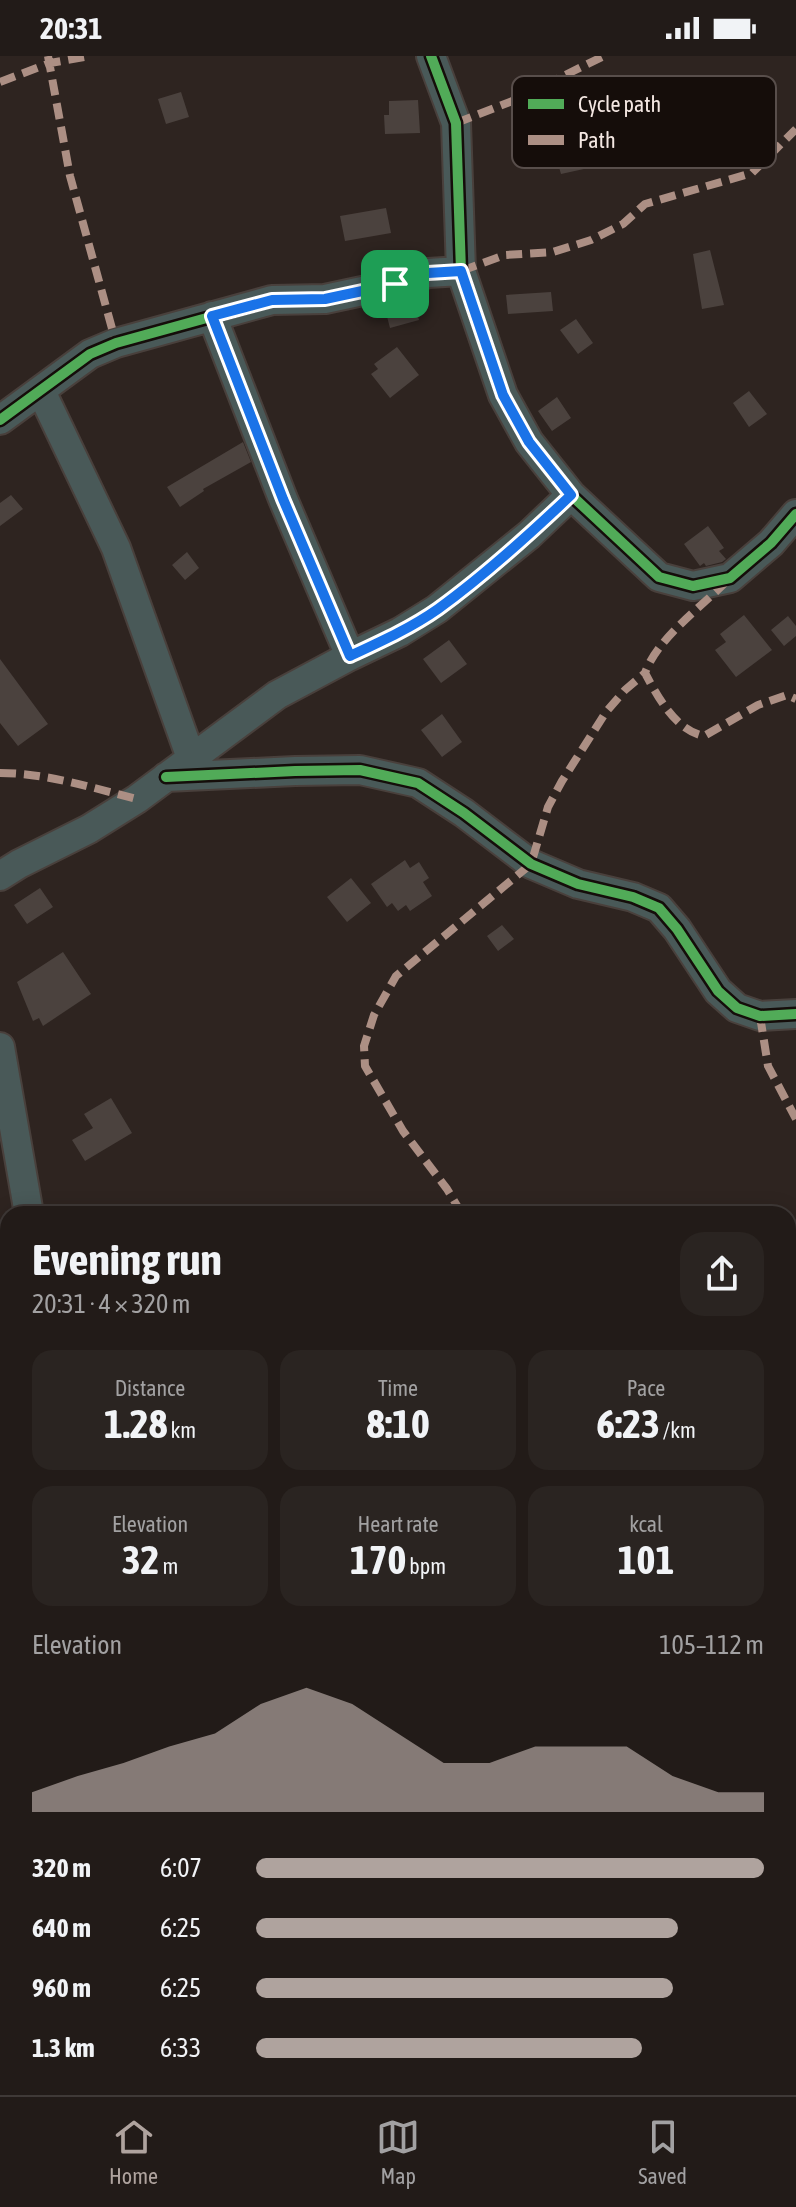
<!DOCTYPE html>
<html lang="en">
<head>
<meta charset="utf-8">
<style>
	:root { --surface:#221b18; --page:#2a2421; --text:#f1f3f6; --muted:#a2a1a2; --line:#3f3937; --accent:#afa39e }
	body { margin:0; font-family:"Asap Condensed",sans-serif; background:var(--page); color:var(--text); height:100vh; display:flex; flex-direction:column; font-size:30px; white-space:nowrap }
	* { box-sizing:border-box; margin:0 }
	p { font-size:26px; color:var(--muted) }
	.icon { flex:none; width:44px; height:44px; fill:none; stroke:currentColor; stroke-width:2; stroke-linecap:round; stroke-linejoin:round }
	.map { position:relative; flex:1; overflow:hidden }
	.side { position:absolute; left:0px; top:1150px; width:796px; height:890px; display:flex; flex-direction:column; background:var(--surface); border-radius:24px 24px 0 0; box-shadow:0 4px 20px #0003,0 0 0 2px var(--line) }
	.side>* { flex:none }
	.pin { position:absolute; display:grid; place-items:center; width:68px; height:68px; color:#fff; margin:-34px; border-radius:16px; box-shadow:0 4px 12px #0006 }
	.round { display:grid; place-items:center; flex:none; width:84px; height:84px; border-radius:24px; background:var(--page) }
	.headline { display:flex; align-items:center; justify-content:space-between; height:136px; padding:0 32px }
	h1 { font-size:44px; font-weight:700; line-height:60px }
	.figures { display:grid; grid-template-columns:repeat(3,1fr); gap:12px; height:136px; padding:8px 32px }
	.figures div { display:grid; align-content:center; border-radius:20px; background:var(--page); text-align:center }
	.figures b { font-size:40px; font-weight:700 }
	.figures small { font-size:22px; font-weight:400 }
	.figures p { font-size:22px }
	.chart { height:224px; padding:16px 32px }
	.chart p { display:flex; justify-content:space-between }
	.chart svg { width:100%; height:144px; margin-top:8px; fill:var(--accent); opacity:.7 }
	ul { padding:0 32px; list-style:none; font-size:26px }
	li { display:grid; grid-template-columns:128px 96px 1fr; align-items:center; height:60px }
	li i { height:20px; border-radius:10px; background:var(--accent) }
	.status { display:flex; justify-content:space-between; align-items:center; height:56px; padding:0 40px; background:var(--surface); direction:ltr }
	.status svg { height:22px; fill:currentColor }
	.dock { display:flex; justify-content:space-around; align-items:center; height:112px; border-top:2px solid var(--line); background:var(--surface); font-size:22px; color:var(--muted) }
	.dock a { display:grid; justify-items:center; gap:4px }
	.dock .on { color:var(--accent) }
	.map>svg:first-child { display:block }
	.building { fill:#4b423e }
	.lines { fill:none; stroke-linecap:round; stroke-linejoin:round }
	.street-casing { stroke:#49403c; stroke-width:32 }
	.street { stroke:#495958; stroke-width:28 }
	.quiet { stroke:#ac8f84; stroke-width:8; stroke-dasharray:16 8; stroke-linecap:butt }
	.cycleway-casing { stroke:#150d0a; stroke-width:15 }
	.cycleway { stroke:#51ab58; stroke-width:10 }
	.route-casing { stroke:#fff; stroke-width:16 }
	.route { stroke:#1a73e8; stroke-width:10 }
	.key { fill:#150d0a; stroke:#584e4b; stroke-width:2 }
	.key-label { font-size:22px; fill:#f4e7e2 }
</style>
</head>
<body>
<div class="status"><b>20:31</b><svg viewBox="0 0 49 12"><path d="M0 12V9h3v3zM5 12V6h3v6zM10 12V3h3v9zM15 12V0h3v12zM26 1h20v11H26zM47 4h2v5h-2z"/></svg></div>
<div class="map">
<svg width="796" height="2039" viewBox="0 0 796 2039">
	<rect width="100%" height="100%" fill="#2e2420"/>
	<path class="building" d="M 181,36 L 189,61 L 166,68 L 158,43 Z
		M 418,44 L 420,77 L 385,78 L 384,59 L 389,59 L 389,45 Z
		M 589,93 L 593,111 L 561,118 L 556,101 Z
		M 386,152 L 391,177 L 345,185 L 340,160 Z
		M 710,194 L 724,249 L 702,253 L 693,198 Z
		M 551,236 L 553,255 L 508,258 L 506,239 Z
		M 413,241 L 419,264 L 390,272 L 384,249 Z
		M 576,263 L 593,287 L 578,298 L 560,274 Z
		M 397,291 L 419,319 L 390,342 L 371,318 L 378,313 L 374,308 Z
		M 749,335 L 767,358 L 749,371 L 733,347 Z
		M 557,341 L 571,362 L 552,375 L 538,355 Z
		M 243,386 L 251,406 L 203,433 L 204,435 L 180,451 L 167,431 Z
		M 11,439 L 23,453 L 0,470 L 0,447 Z
		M 708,470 L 724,492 L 719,495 L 726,503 L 722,506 L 706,510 L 704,507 L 700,510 L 684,488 Z
		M 187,496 L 199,512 L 185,524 L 172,509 Z
		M 744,559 L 772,594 L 736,621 L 715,594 L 726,586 L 720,578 Z
		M 788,560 L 796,570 L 796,580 L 784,590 L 771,574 Z
		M 449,584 L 467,608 L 441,627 L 423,603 Z
		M 0,603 L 48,668 L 18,690 L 0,667 Z
		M 442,658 L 462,686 L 442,701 L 421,674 Z
		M 405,804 L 410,812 L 419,806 L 429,822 L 423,826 L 432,840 L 410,855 L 406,849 L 398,855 L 392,847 L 387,851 L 371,828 Z
		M 351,822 L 371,847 L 347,866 L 327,841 Z
		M 40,832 L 53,851 L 27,868 L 14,849 Z
		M 502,869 L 514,883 L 498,895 L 487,880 Z
		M 63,896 L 91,938 L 43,970 L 39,962 L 33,965 L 17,926 Z
		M 111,1042 L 132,1077 L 85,1105 L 72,1084 L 93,1072 L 84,1058 Z"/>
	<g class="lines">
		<g class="street-casing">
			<path id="street" d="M 431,0 L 456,67 L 461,215 L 503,339 L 529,386 L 571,439 L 659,521 L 693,530 L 730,522 L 771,487 L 796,458
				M 212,260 L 283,443 L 350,600
				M 41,335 L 116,492 L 191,702
				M 0,364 L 90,298 L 116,287 L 272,244 L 325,243 L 395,228 L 428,217 L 461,215
				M 166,721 L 295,715 L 360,714 L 418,727 L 464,757 L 531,808 L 578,828 L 633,841 L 659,852 L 677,873 L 718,935 L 737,952 L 760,960 L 796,958
				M 0,820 L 19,808 L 89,773 L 137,743 L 277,639 L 350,600 L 400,576 L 437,553 L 529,479 L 571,439
				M 0,991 L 29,1158
				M 226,2032 L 229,2039
				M 127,2039 L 128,2032"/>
		</g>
		<use href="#street" class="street"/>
		<path class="quiet" d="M 48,0 L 70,120 L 116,287
			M 0,26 L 50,7 L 90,0
			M 456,67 L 510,46 L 604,0
			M 461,215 L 505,199 L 553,196 L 591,184 L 623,168 L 645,148 L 752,117 L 796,73
			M 727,525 C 701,551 657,583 645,617 C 658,641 675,674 704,680 L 758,649 L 787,639 L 796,643
			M 0,717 C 46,717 93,732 137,743
			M 760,960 L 768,1010 L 796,1063
			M 462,1158 L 447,1133 L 403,1075 L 365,1010 L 364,990 L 374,959 L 396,920 L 531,808 L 548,751 L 562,725 L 606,656 L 625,634 L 645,617
			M 0,1342 L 8,1332
			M 0,1655 L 8,1650
			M 788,1772 L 796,1768
			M 788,1809 L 796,1824
			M 281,2039 L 308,2032
			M 533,2039 L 538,2032"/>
		<g class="cycleway-casing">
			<path id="cycleway" d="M 431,0 L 456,67 L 461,215 L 503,339 L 529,386 L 571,439 L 659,521 L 693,530 L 730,522 L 771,487 L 796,458
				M 0,364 L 90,298 L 116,287 L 272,244 L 325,243 L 395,228 L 428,217 L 461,215
				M 166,721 L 295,715 L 360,714 L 418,727 L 464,757 L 531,808 L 578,828 L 633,841 L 659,852 L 677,873 L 718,935 L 737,952 L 760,960 L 796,958"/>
		</g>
		<use href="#cycleway" class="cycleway"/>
	</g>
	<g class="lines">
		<g class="route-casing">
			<path id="route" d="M 461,215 L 503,339 L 529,386 L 571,439 C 529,479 485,519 438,553 C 411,572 380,586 350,600 L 283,443 L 212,260 L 272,244 L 325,243 L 395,228 L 428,217 Z"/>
		</g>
		<use href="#route" class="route"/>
	</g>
	<rect x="512" y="20" width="264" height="92" rx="12" class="key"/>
	<rect x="528" y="43" width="36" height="10" fill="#51ab58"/>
	<rect x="528" y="79" width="36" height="10" fill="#ac8f84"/>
	<g class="key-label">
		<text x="578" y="56">Cycle path</text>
		<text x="578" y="92">Path</text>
	</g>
</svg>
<div class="pin" style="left:395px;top:228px;background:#1e9e55"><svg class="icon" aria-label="arrive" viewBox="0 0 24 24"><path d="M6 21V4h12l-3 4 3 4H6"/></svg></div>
<section class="side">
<div class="headline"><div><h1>Evening run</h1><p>20:31 · 4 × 320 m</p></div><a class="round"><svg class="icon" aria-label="share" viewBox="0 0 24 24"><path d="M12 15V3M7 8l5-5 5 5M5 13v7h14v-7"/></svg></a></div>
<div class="figures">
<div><p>Distance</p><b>1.28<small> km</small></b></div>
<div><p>Time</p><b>8:10</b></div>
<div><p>Pace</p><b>6:23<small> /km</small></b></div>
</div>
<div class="figures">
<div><p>Elevation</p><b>32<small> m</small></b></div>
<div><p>Heart rate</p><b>170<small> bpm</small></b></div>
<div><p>kcal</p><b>101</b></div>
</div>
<div class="chart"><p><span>Elevation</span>105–112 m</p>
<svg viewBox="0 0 160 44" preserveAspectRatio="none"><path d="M0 44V38L10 33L20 29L30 24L40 20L50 11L60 6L70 11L80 20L90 29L100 29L110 24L120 24L130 24L140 33L150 38L160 38V44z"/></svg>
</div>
<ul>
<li><b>320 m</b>6:07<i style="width:100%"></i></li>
<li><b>640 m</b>6:25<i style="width:83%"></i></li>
<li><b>960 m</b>6:25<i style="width:82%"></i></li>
<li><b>1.3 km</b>6:33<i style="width:76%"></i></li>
</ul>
</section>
</div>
<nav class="dock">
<a class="on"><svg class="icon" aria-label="home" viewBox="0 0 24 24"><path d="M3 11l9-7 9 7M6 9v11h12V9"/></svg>Home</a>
<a><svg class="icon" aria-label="map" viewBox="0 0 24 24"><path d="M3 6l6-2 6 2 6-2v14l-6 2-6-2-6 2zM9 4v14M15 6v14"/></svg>Map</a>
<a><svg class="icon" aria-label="saved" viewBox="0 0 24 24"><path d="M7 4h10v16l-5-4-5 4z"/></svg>Saved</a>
</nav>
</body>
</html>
